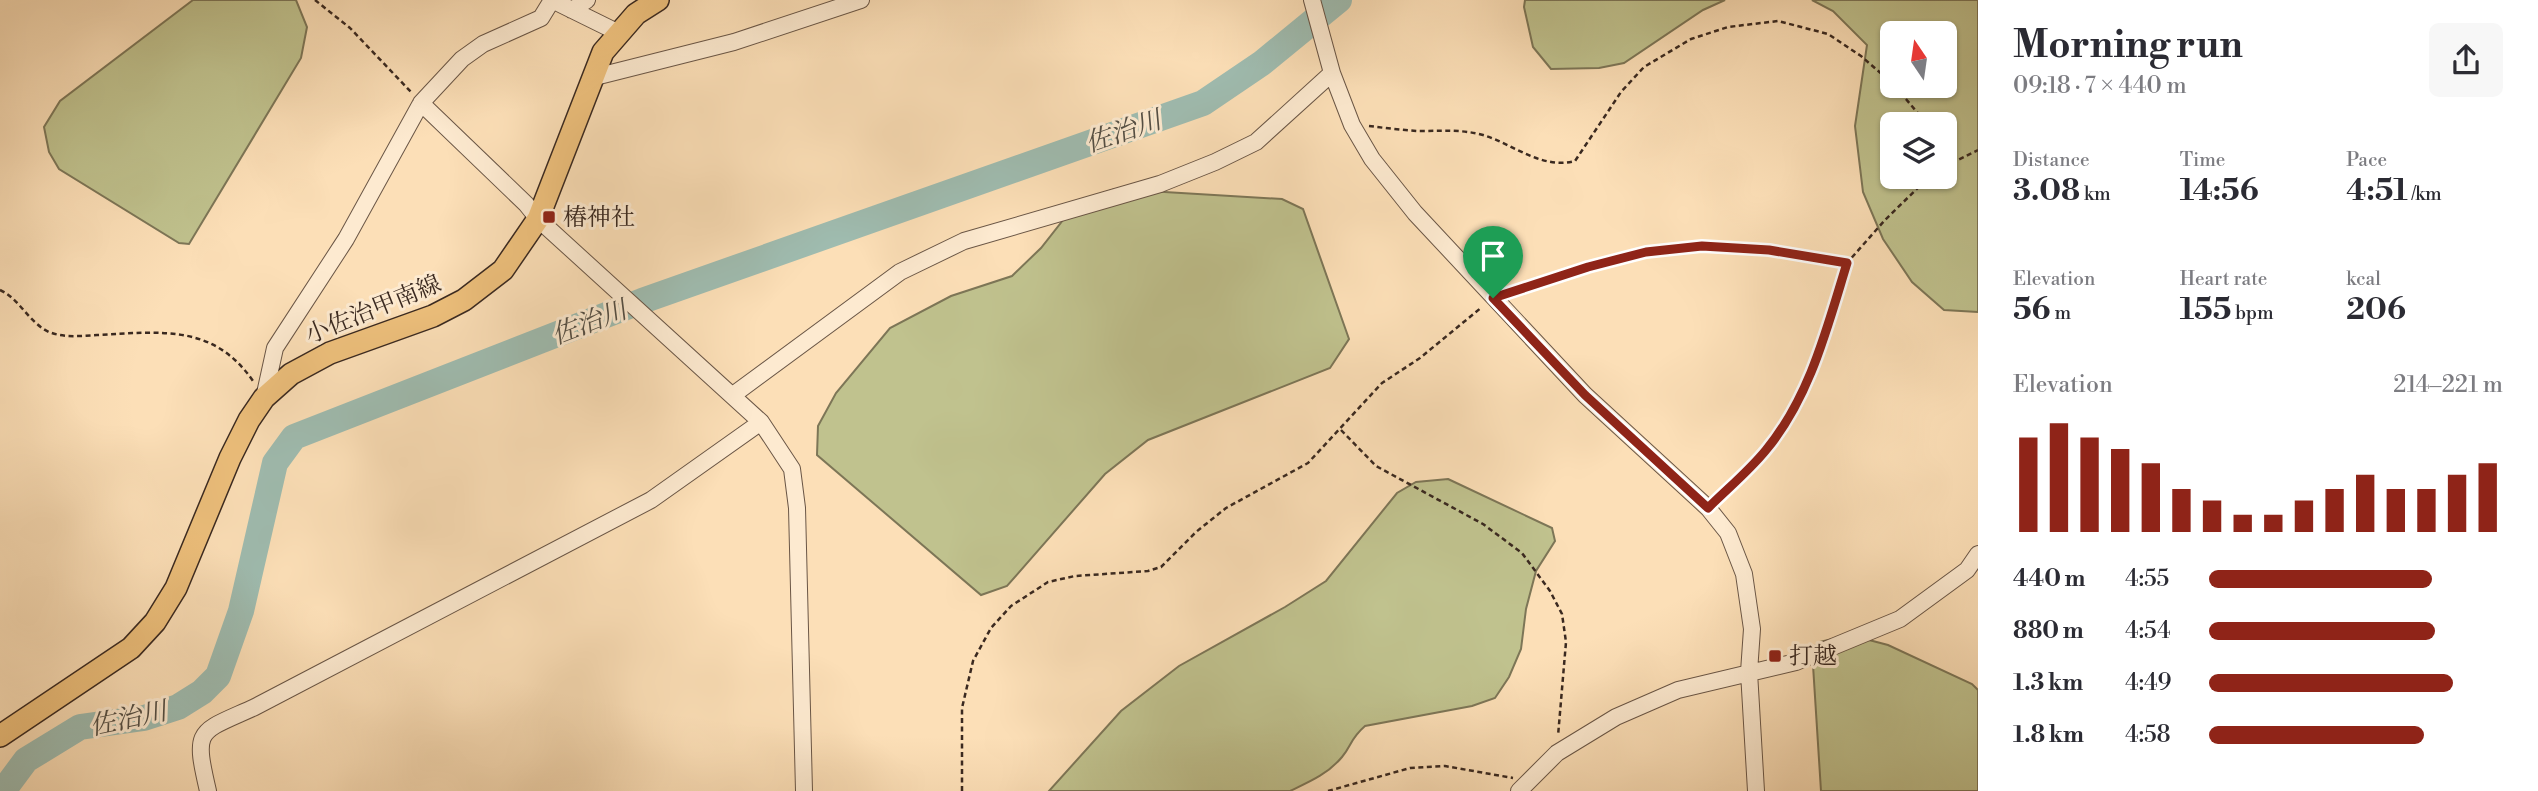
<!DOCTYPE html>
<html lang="en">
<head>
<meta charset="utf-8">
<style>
	:root { --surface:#fff; --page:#f7f7f7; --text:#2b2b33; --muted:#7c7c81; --accent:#8f2418 }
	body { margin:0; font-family:"Libre Bodoni","Noto Serif JP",serif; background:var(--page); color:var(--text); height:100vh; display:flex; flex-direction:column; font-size:26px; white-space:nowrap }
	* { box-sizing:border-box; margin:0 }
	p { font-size:23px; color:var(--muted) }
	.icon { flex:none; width:38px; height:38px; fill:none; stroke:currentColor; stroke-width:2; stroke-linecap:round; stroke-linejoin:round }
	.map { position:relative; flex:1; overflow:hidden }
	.panel { display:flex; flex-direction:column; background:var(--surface); width:560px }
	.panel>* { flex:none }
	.needle { width:46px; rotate:347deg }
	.tools { position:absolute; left:1880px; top:21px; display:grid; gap:14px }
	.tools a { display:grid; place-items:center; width:77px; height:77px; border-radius:10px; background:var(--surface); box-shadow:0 2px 5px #0004; font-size:35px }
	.pin { position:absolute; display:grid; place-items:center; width:60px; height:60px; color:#fff; margin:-72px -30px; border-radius:50% 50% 50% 0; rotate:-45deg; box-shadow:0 0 7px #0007 }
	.pin .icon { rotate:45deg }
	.round { display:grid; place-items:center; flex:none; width:74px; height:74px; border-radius:10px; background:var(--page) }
	.summary { display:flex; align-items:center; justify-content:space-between; height:119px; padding:0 35px }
	h1 { font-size:38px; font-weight:700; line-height:52px }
	.metrics { display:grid; grid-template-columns:repeat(3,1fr); gap:10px; height:119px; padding:7px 35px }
	.metrics div { display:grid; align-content:center }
	.metrics b { font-size:30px; font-weight:700 }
	.metrics small { font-size:19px; font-weight:400 }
	.metrics p { font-size:19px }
	.chart { height:196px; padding:14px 35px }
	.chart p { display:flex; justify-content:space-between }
	.chart svg { width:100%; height:126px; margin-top:7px; stroke:var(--accent); stroke-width:6 }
	ul { padding:0 35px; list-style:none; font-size:23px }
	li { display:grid; grid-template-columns:112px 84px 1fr; align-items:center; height:52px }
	li i { height:18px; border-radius:9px; background:var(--accent) }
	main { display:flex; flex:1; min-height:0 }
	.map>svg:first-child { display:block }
	.green { fill:#c0c28e; stroke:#7d7657; stroke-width:2; fill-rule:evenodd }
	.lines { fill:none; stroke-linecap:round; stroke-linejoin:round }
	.river { stroke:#9fbcb0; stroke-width:26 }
	.minor-casing { stroke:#6a5646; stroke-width:18 }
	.major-casing { stroke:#3a2920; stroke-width:24 }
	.path { stroke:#3a2920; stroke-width:2.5; stroke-dasharray:5 3.5; stroke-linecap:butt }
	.minor { stroke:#fdead0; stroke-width:16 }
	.major { stroke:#eec07c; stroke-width:21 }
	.route-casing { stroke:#fff; stroke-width:14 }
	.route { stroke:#8f2418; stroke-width:9 }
	.poi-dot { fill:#8f2418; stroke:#fdead0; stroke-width:2.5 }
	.labels { text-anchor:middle; stroke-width:6; stroke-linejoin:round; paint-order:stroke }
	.poi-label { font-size:24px; fill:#3a2920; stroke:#fdead0; text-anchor:start }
	.street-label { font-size:24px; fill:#3a2920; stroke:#fdead0 }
	.water-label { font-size:26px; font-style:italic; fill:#534e44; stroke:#fdead0 }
</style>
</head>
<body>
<main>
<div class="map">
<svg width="1978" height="791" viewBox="0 0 1978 791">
	<rect width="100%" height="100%" fill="#fcdfb7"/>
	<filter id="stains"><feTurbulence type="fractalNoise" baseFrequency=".00286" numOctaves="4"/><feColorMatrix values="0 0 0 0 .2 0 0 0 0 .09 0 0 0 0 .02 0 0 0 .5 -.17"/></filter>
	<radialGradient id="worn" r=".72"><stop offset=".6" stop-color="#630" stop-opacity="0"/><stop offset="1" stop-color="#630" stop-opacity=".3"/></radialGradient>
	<path class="green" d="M 193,0 L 296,0 L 307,27 L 301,58 L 189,244 L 179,243 L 59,169 L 49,152 L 44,127 L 60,101 Z
		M 1525,0 L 1725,0 L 1703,10 L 1624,63 L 1599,68 L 1551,69 L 1533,47 L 1524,7 Z
		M 1812,0 L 1978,0 L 1978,312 L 1944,310 L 1912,282 L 1883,239 L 1863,192 L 1855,126 L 1867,45 L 1833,11 ZM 1892,33 L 1944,33 L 1944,86 L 1892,86 ZM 1892,124 L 1944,124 L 1944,177 L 1892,177 Z
		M 1115,189 L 1282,199 L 1303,209 L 1349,339 L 1330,368 L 1148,440 L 1105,474 L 1007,586 L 981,595 L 817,455 L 818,426 L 836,393 L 890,328 L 951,296 L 1012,276 L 1041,248 L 1078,201 Z
		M 1448,479 L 1552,528 L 1555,541 L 1536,571 L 1526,609 L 1521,649 L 1509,677 L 1495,698 L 1472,706 L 1365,726 C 1350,739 1352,745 1342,757 C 1328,774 1309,782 1290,791 L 1049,791 L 1121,711 L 1179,666 L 1285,607 L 1326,581 L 1397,493 L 1416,482 Z
		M 1850,635 L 1888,645 L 1972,684 L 1978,690 L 1978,791 L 1821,791 L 1813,665 L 1819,642 Z"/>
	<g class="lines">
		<path class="river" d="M 3,791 L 26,760 L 80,727 L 144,718 L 178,707 L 202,692 L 218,676 L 241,611 L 275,463 L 294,437 L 642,301 L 1203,103 L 1262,63 L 1339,0"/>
		<g class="minor-casing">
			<path id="minor" d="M 552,0 L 619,33
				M 1312,0 L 1332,73 L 1352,125 L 1372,159 L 1415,213 L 1585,395 L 1708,508 L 1728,533 L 1744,574 L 1752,629 L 1749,672 L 1756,791
				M 572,10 L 587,0
				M 591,78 L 734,42 L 861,0
				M 421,103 L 526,204 L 538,219 L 761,422 L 792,469 L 797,508 L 804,791
				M 733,395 L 900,272 L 964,241 L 1160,184 L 1215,162 L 1256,142 L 1332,73
				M 264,398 L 275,348 L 346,239 L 421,103 L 462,59 L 483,44 L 541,18 L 552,0
				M 208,791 C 193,727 198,733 255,707 L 651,500 L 761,422
				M 1519,791 L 1557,753 L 1616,717 L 1678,690 L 1796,662 L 1900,619 L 1967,570 L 1978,554"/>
		</g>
		<g class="major-casing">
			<path id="major" d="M 0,736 L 131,648 L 155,622 L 176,588 L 230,458 L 249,420 L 264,398 L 291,374 L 330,353 L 433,316 L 464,300 L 503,270 L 538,219 L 603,52 L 636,14 L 658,0"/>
		</g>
		<path class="path" d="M 315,0 L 350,28 L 411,92
			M 1895,86 L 1927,124
			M 1369,126 C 1385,128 1402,130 1418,131 C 1440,131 1461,129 1483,135 C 1513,144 1542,170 1575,161 L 1621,92 L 1644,67 L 1691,39 L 1728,27 L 1778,21 L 1828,34 L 1861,56 L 1892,83
			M 1944,147 L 1954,160
			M 1944,167 L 1978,150
			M 0,290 C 20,299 28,322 49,332 C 64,338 81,336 97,335 C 159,332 213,323 253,381
			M 1509,293 C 1571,273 1637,246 1703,246 C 1751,245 1800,255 1847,263
			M 1341,430 L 1376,466 L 1483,524 L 1522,553 L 1550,591 L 1562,614 L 1566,642 L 1558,736
			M 1718,498 L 1766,450 L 1797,402 L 1814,369 L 1847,263 L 1885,220 L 1929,177
			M 962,791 L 962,708 L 973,661 L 991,628 L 1011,606 L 1048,582 L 1075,576 L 1148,571 L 1161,567 L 1196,532 L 1226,508 L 1308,463 L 1382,383 L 1420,358 L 1482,307
			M 1328,791 L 1410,768 L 1445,766 L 1513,778"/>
		<use href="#minor" class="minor"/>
		<use href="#major" class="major"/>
	</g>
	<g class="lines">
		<g class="route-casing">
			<path id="route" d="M 1702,246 L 1769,250 L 1847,263 C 1827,328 1810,397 1766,450 C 1749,471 1727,489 1708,508 L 1585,395 L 1493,298 L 1588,267 L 1646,252 Z"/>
		</g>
		<use href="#route" class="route"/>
	</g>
	<g class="poi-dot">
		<rect x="542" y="210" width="14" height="14" rx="3.5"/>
		<rect x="1768" y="649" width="14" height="14" rx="3.5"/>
	</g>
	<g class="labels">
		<g class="poi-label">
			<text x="563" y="225">椿神社</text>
			<text x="1789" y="664">打越</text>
		</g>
		<g class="street-label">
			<text transform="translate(373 309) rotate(-22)" y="8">小佐治甲南線</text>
		</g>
		<g class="water-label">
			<text transform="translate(1123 131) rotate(-19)" y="9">佐治川</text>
			<text transform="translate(589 322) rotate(-21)" y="9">佐治川</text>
			<text transform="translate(128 718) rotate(-12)" y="9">佐治川</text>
		</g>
	</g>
	<rect width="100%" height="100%" filter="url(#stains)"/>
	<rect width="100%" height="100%" fill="url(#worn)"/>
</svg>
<div class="tools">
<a><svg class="needle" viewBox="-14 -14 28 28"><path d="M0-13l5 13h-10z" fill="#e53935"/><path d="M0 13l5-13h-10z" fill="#7c7c81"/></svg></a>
<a><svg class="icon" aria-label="layers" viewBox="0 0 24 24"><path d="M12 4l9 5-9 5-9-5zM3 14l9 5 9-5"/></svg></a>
</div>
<div class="pin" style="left:1493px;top:298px;background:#1e9e55"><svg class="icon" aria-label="arrive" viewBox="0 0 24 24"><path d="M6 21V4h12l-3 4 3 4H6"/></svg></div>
</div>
<section class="panel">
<div class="summary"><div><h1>Morning run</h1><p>09:18 · 7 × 440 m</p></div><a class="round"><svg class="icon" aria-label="share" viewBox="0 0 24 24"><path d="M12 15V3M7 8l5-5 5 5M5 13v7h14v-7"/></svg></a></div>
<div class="metrics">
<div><p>Distance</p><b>3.08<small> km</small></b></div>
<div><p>Time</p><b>14:56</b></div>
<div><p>Pace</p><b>4:51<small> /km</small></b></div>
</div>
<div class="metrics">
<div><p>Elevation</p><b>56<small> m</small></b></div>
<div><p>Heart rate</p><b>155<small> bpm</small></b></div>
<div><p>kcal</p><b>206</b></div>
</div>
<div class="chart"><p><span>Elevation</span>214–221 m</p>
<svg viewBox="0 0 160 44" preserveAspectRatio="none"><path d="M5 44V11M15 44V6M25 44V11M35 44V15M45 44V20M55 44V29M65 44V33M75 44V38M85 44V38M95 44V33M105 44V29M115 44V24M125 44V29M135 44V29M145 44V24M155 44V20"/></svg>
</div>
<ul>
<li><b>440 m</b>4:55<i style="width:76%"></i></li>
<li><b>880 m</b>4:54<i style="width:77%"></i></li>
<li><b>1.3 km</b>4:49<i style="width:83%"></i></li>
<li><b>1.8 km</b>4:58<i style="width:73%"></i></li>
</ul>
</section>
</main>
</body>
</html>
